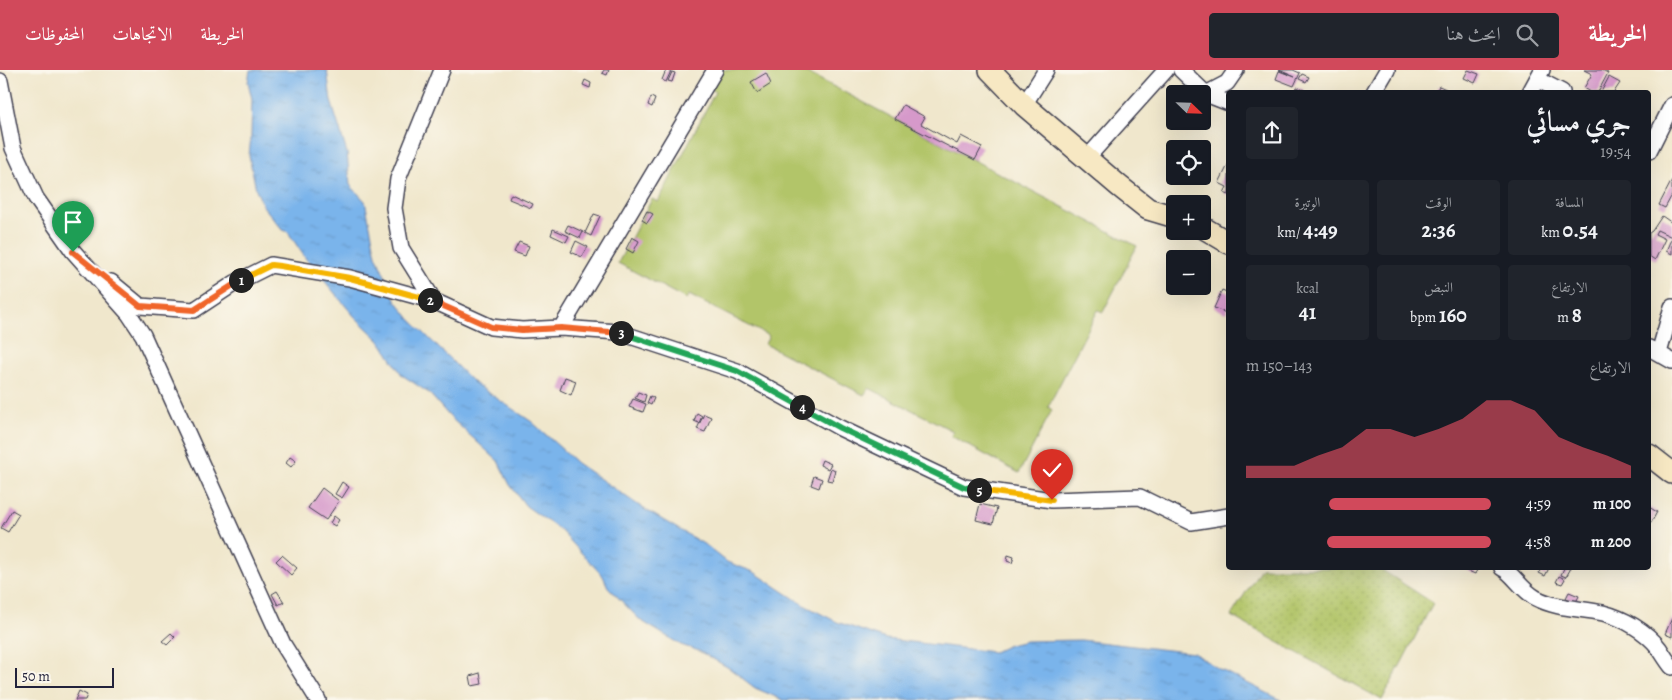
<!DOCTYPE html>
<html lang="ar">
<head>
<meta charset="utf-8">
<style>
	:root { --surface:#171b24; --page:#20242c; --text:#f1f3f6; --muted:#9ea1a6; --accent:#d1495b }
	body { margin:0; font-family:Alegreya,Amiri,serif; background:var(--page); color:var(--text); direction:rtl; height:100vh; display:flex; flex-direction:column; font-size:19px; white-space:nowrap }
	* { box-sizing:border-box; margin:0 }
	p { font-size:16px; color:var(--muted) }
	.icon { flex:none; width:28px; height:28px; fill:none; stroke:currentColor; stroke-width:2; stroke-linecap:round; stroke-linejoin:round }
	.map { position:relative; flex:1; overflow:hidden; direction:ltr }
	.sheet { position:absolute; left:1226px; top:20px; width:425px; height:480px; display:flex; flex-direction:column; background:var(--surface); border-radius:5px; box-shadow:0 5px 20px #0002; direction:rtl }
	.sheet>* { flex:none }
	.needle { width:32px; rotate:113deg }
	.tools { position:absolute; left:1166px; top:15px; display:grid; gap:10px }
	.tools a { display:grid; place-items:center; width:45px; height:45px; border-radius:5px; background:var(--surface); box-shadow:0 5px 20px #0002; font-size:25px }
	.scale { position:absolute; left:15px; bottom:12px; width:99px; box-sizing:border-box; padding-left:5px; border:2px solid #22223b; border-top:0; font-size:14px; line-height:18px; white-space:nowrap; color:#22223b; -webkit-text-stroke:4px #fbf7ec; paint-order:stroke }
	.pin { position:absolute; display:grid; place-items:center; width:42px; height:42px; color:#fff; margin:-51px -21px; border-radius:50% 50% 50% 0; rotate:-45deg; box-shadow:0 0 5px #0007 }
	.pin .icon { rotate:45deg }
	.km { position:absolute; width:25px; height:25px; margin:-12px; border-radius:50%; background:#222; color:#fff; font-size:14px; line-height:25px; text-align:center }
	.round { display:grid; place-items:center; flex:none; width:52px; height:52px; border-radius:5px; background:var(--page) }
	.head { display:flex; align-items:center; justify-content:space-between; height:85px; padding:0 20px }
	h1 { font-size:28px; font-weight:600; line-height:38px }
	.stats { display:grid; grid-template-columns:repeat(3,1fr); gap:8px; height:85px; padding:5px 20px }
	.stats div { display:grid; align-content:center; border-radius:5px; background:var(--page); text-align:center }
	.stats b { font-size:21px; font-weight:600 }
	.stats small { font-size:14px; font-weight:400 }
	.stats p { font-size:14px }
	.chart { height:140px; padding:10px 20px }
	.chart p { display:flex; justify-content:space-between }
	.chart svg { width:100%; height:90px; margin-top:5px; fill:var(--accent); opacity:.7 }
	ul { padding:0 20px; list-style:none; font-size:16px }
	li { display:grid; grid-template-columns:80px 60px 1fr; align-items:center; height:38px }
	li i { height:12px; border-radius:6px; background:var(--accent) }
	header { display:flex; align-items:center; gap:30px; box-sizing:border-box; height:70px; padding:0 25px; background:var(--accent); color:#fff }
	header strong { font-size:24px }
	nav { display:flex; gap:28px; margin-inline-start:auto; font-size:18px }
	.search { width:350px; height:45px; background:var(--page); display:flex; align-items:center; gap:12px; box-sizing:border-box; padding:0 18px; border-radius:5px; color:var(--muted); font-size:19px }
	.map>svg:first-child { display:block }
	.park { fill:url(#park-dots); stroke:#6a7452 }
	.pitch { fill:#b2c569; stroke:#6a7452 }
	.water { fill:url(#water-ripples); stroke:#4e6b93 }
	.building { fill:#d699ca }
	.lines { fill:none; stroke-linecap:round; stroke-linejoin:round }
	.street-casing { stroke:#414051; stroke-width:18 }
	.secondary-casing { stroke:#414051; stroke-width:24 }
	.street { stroke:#fff; stroke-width:15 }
	.secondary { stroke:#f7e8c3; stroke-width:21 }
	.split-1-casing { stroke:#fff; stroke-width:10 }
	.split-2-casing { stroke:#fff; stroke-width:10 }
	.split-3-casing { stroke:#fff; stroke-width:10 }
	.split-4-casing { stroke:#fff; stroke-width:10 }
	.split-5-casing { stroke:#fff; stroke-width:10 }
	.split-6-casing { stroke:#fff; stroke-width:10 }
	.split-1 { stroke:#f0652b; stroke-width:6 }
	.split-2 { stroke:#f5b400; stroke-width:6 }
	.split-3 { stroke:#f0652b; stroke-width:6 }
	.split-4 { stroke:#22a559; stroke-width:6 }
	.split-5 { stroke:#22a559; stroke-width:6 }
	.split-6 { stroke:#f5b400; stroke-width:6 }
</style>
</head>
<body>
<header>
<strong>الخريطة</strong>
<div class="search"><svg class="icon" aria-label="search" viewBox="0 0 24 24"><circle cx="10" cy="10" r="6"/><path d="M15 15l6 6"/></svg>ابحث هنا</div>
<nav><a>الخريطة</a><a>الاتجاهات</a><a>المحفوظات</a></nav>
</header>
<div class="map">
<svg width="1672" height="630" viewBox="0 0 1672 630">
	<defs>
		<pattern id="park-dots" width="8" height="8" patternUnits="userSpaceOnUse" patternTransform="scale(1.25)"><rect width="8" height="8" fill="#b2c569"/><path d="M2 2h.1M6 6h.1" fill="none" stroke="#99a95c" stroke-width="1.8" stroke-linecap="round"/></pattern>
		<pattern id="water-ripples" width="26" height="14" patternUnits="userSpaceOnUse" patternTransform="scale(1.25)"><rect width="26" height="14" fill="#7ab4eb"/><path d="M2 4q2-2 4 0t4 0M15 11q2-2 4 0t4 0" fill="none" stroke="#699aca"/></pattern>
	</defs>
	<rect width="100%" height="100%" fill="#fbf7ec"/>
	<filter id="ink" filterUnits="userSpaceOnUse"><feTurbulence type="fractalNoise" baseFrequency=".02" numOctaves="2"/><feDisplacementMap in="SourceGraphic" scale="10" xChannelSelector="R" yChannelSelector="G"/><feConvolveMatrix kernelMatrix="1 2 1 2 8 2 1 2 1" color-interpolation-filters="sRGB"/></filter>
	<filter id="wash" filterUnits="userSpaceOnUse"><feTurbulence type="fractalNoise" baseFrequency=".0096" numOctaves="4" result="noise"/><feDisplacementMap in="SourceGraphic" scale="20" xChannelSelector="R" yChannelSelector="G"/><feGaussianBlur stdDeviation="1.12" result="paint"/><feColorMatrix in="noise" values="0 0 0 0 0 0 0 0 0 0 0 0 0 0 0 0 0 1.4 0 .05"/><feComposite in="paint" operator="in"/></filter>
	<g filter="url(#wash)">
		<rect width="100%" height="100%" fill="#f0e7cc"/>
		<path class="park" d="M 1261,498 L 1379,498 L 1433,533 L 1382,630 L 1231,546 Z"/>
		<path class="pitch" d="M 721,0 L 802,0 L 1137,176 L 1103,242 L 1098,240 L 1048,337 L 1052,340 L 1019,403 L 951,366 L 953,361 L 869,318 L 864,325 L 765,274 L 769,266 L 689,225 L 686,229 L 618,193 L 652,129 L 658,132 L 715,22 L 711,19 Z"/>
		<path class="water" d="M 250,0 L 327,0 L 331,31 L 347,83 L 350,115 L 365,131 L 376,185 L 395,229 L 409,248 L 474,313 L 532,352 L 577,393 L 644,439 L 707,476 L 727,492 L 754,502 L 804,535 L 837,552 L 886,569 L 994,582 L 1009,575 L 1026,571 L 1081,570 L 1194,583 L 1219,599 L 1281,630 L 783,630 L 755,618 L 729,598 L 699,581 L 681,575 L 640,550 L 608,517 L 603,506 L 560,460 L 526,436 L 510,415 L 498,391 L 450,347 L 429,323 L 402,305 L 380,271 L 354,246 L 306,189 L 288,162 L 283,160 L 263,136 L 256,119 L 249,86 L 251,66 L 252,29 L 248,12 Z"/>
		<g id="blocks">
			<path class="building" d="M 604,0 L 609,0 L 607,5 L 602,3 Z
				M 666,0 L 671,1 L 666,12 L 662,10 Z
				M 1279,0 L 1293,0 L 1300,3 L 1294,16 L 1276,9 L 1279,1 L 1295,7 Z
				M 1468,0 L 1479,4 L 1475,13 L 1464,8 Z
				M 1584,0 L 1602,0 L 1608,3 L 1598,22 L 1591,22 L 1584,18 L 1592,4 Z
				M 672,2 L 675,3 L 672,12 L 668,11 Z
				M 766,3 L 771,14 L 757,23 L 751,12 Z
				M 1302,4 L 1309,7 L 1306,12 L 1299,9 Z
				M 1609,7 L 1620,13 L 1614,22 L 1601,22 Z
				M 585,10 L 591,13 L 590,18 L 583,15 Z
				M 1439,16 L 1446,19 L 1444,22 L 1436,22 Z
				M 1297,17 L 1304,20 L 1303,22 L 1294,22 Z
				M 651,27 L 655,29 L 652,37 L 648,35 Z
				M 903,35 L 925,47 L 921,54 L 957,74 L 961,66 L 982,77 L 975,90 L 895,49 Z
				M 1229,93 L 1229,125 L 1224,123 L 1227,117 L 1219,113 Z
				M 1672,110 L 1672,125 L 1665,138 L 1659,135 Z
				M 511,124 L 533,134 L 531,138 L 509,129 Z
				M 647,141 L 653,144 L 647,153 L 642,150 Z
				M 594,144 L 600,146 L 591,166 L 585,163 Z
				M 1662,146 L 1672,153 L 1672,167 L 1657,160 L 1655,164 L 1665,169 L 1655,190 L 1649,186 L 1649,163 L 1652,161 Z
				M 568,155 L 583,162 L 580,168 L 565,161 Z
				M 553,159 L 569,166 L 566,172 L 551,165 Z
				M 632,167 L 639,171 L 633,183 L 626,179 Z
				M 1672,167 L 1672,184 L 1666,181 Z
				M 576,171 L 588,177 L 582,187 L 571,182 Z
				M 519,172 L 529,176 L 525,186 L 514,182 Z
				M 1222,220 L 1229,223 L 1229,236 L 1226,243 L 1214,238 Z
				M 565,307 L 576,311 L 571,325 L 560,320 Z
				M 638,322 L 646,325 L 644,332 L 635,328 Z
				M 650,326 L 654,328 L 651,335 L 647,333 Z
				M 633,329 L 646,334 L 643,342 L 629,337 Z
				M 697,343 L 702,346 L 699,353 L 694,351 Z
				M 704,344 L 711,347 L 705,362 L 697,359 Z
				M 290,387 L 296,391 L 291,397 L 286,393 Z
				M 822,390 L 831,394 L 828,399 L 820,395 Z
				M 831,398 L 835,400 L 832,411 L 827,410 Z
				M 814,406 L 822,409 L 819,418 L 811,415 Z
				M 342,412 L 349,417 L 342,428 L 335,424 Z
				M 322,418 L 339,431 L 326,450 L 308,438 Z
				M 980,434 L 997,438 L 993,454 L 976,450 Z
				M 1649,437 L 1657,442 L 1651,453 L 1649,452 Z
				M 12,440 L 19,444 L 8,462 L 1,458 Z
				M 334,446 L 339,450 L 335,456 L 330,453 Z
				M 282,485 L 297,498 L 291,505 L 276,491 Z
				M 1008,485 L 1014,487 L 1012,493 L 1007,491 Z
				M 1467,498 L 1478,498 L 1475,504 L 1466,500 Z
				M 1541,498 L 1549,498 L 1545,506 L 1539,503 Z
				M 1564,498 L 1571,498 L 1566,507 L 1561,505 Z
				M 1559,506 L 1565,509 L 1562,514 L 1556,512 Z
				M 277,521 L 284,532 L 278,535 L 272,524 Z
				M 1569,522 L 1579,526 L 1576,532 L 1566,528 Z
				M 1672,548 L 1672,567 L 1665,564 Z
				M 171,563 L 175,567 L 167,575 L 162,571 Z
				M 480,603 L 482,614 L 472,616 L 470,606 Z
				M 79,621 L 87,625 L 85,630 L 75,630 Z"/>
		</g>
	</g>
	<g filter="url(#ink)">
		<use href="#blocks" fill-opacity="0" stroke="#414051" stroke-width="1"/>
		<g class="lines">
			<g class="street-casing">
				<path id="street" d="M 442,0 L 398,109 L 394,138 L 401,178 L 434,231 L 491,257 L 522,260 L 561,258 L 618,262 L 737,301 L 840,358 L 964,417 L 1052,430 L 1140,427 L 1191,452 L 1229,446
					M 1181,0 L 1206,24 L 1229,33
					M 1537,9 L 1562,22
					M 0,11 L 13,78 L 36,128 L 73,181 L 129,244 L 143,265 L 283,574 L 318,630
					M 1374,22 L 1387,0
					M 1530,22 L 1542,0
					M 1206,24 L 1227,13 L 1236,0
					M 1024,35 L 1046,0
					M 1649,81 L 1672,35
					M 1086,89 L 1166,0
					M 111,212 L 140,236 L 194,240 L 235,213 L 271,195 L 350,208 L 434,231
					M 561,258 L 715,0
					M 1649,278 L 1672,291
					M 1659,283 L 1672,237
					M 1502,498 C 1513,503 1521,520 1536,528 C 1557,539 1581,538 1603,543 C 1623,548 1646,561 1659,578 C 1663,584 1667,591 1672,597"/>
			</g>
			<g class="secondary-casing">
				<path id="secondary" d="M 990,0 L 1024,35 L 1119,116 L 1148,139 L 1175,147
					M 1202,157 L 1229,173
					M 1649,385 L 1672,403"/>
			</g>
			<use href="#street" class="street"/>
			<use href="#secondary" class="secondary"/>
		</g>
	</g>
	<g class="lines" filter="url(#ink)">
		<g class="split-1-casing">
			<path id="split-1" d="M 73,182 L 140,236 L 194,240 L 241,210"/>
		</g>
		<g class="split-2-casing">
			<path id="split-2" d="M 241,210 L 271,195 L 280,196 L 350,208 L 430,230"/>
		</g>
		<g class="split-3-casing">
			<path id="split-3" d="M 430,230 L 491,257 L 522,260 L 561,258 L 621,263"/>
		</g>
		<g class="split-4-casing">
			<path id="split-4" d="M 621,263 L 737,301 L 802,337"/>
		</g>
		<g class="split-5-casing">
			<path id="split-5" d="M 802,337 L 840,358 L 964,417 L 979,420"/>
		</g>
		<g class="split-6-casing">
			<path id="split-6" d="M 979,420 L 1052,430"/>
		</g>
		<use href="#split-1" class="split-1"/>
		<use href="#split-2" class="split-2"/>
		<use href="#split-3" class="split-3"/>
		<use href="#split-4" class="split-4"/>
		<use href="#split-5" class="split-5"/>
		<use href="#split-6" class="split-6"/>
	</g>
</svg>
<div class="tools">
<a><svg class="needle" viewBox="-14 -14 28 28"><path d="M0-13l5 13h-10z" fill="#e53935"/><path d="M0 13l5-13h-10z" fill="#9ea1a6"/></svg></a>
<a><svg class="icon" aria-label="locate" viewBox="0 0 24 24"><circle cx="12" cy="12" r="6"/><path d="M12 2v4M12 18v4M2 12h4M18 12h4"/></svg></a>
<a>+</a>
<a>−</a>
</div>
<div class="scale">50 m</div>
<div class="pin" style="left:73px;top:182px;background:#1e9e55"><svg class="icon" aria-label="arrive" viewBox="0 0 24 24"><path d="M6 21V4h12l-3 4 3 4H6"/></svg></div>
<div class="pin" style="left:1052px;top:430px;background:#d93025"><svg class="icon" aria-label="check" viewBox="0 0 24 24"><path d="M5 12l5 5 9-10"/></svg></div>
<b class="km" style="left:241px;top:210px">1</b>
<b class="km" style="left:430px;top:230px">2</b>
<b class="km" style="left:621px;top:263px">3</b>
<b class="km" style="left:802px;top:337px">4</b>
<b class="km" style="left:979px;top:420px">5</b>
<section class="sheet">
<div class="head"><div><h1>جري مسائي</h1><p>19:54</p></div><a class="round"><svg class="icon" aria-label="share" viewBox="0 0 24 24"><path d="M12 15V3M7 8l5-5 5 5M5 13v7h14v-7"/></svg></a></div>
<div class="stats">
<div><p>المسافة</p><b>0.54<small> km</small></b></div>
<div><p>الوقت</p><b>2:36</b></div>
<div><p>الوتيرة</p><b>4:49<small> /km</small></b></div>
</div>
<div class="stats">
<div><p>الارتفاع</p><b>8<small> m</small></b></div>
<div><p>النبض</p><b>160<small> bpm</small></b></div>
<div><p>kcal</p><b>41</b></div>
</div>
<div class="chart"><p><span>الارتفاع</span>143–150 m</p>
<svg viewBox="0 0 160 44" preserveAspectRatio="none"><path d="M0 44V38L10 38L20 38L30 33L40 29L50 20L60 20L70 24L80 20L90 15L100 6L110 6L120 11L130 24L140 29L150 33L160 38V44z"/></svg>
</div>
<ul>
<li><b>100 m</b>4:59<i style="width:66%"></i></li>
<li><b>200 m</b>4:58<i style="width:67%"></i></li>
</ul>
</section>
</div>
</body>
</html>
